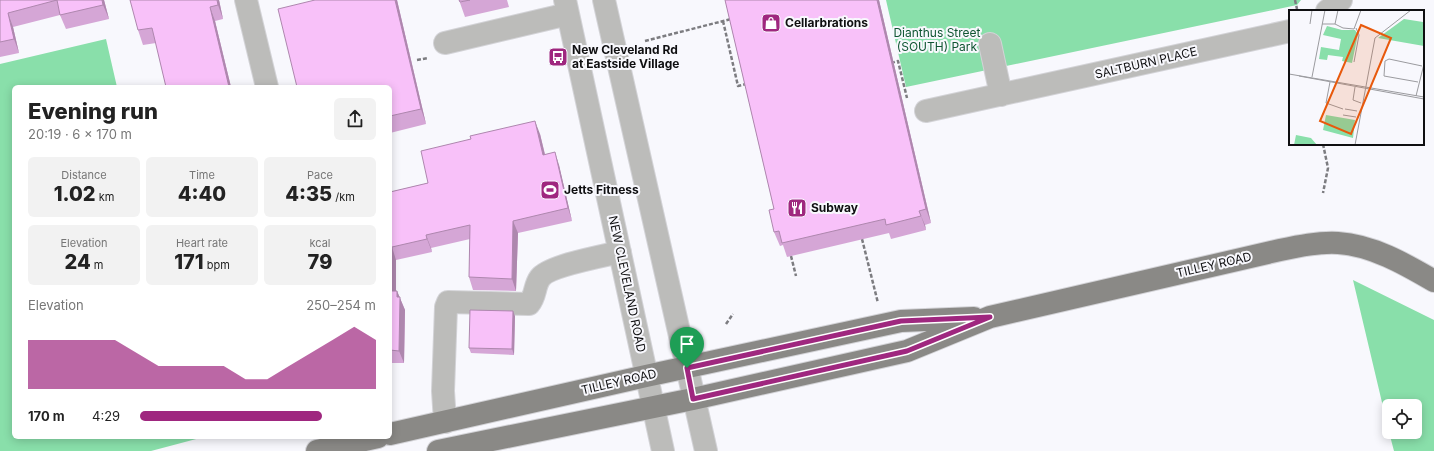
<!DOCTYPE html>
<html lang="en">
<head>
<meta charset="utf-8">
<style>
	:root { --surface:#fff; --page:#f2f2f2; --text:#222; --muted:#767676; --accent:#9f277f }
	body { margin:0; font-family:Inter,sans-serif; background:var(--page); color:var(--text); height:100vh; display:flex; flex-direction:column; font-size:15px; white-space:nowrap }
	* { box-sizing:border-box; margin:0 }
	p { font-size:13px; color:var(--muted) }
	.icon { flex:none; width:22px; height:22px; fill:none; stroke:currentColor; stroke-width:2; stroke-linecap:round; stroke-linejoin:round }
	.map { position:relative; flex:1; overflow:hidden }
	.drawer { position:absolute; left:12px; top:85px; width:380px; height:354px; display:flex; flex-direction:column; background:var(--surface); border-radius:6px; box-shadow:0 2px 10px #0003 }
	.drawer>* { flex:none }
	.fabs { position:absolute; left:1382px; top:399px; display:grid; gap:8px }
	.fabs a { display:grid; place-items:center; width:40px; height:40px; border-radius:6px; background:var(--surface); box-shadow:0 2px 10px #0003; font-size:20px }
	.pin { position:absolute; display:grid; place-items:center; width:34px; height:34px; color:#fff; margin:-41px -17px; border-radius:50% 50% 50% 0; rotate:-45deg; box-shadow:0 0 4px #0007 }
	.pin .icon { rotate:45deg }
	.round { display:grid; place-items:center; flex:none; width:42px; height:42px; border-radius:6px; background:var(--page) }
	.summary { display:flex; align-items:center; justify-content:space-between; height:68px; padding:0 16px }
	h1 { font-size:22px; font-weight:800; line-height:30px }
	.metrics { display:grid; grid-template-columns:repeat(3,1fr); gap:6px; height:68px; padding:4px 16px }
	.metrics div { display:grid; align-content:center; border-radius:6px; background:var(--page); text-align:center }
	.metrics b { font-size:20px; font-weight:800 }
	.metrics small { font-size:11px; font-weight:400 }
	.metrics p { font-size:11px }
	.chart { height:112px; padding:8px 16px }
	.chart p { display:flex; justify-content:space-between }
	.chart svg { width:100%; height:72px; margin-top:4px; fill:var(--accent); opacity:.7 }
	ul { padding:0 16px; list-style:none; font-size:13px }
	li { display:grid; grid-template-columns:64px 48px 1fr; align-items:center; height:30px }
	li i { height:10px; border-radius:5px; background:var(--accent) }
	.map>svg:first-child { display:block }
	.green { fill:#89dfaa }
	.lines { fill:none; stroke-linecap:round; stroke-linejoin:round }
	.minor-casing { stroke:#d3d3d7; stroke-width:24 }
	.major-casing { stroke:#d3d3d7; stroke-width:24 }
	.path { stroke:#7c7c80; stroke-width:2.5; stroke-dasharray:4 2; stroke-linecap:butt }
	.minor { stroke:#bcbcba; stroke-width:22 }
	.major { stroke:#8a8986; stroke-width:22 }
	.wall { fill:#d5a6d6 }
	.shaded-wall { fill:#ae87ae }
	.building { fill:#f8c1f9; stroke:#ae87ae }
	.route-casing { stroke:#fff; stroke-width:8 }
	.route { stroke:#9f277f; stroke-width:5 }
	.labels { text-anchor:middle; stroke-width:4; stroke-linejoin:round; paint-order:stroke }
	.poi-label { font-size:12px; font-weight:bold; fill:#0f0f11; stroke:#f8f8fd; text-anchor:start }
	.park-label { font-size:12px; fill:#0f5532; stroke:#f8f8fd }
	.street-label { font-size:12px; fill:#0f0f11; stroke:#f8f8fd }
	.inset-road { fill:none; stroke:#9b9b9f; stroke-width:1 }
	.view { fill:#e8590c; fill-opacity:0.15; stroke:#e8590c; stroke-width:2 }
	.inset-edge { fill:none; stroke:#0f0f11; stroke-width:2 }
</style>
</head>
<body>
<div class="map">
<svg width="1434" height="451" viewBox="0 0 1434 451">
	<rect width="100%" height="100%" fill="#f8f8fd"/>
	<path class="green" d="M 886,0 L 1301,0 L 1297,5 L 906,87 Z
		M 106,39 L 117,87 L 14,87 L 14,437 L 199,437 L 200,438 L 151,451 L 0,451 L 0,64 Z
		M 1353,280 L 1434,320 L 1434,451 L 1394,451 L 1389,432 L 1415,432 L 1415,406 L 1389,406 L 1389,432 Z"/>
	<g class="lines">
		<g class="minor-casing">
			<path id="minor" d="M 246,0 L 267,87
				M 565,0 L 663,451
				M 604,0 L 706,451
				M 1327,11 L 1341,0
				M 445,43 L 568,14
				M 990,44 L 1001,95
				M 926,111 L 1290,31
				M 445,422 L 443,391 L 446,307 L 448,302 L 529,304 C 536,296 534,286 540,278 C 548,266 603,256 620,252"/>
		</g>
		<g class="major-casing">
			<path id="major" d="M 390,434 L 646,376 L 901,321 L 974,318
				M 317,451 L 378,437
				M 438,451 L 693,399 L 907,351 L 990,317 L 1280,250 C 1299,246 1318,242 1338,243 C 1372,245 1405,264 1434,281"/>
		</g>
		<path class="path" d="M 1295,0 L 1297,9
			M 723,21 L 738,86 L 746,84
			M 645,41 L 731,19
			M 417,60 L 428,58
			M 891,63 L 898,61 L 907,98
			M 1323,144 L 1328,168 L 1323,193
			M 862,239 L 878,303
			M 791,256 L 796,276
			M 726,324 L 733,314"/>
		<use href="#minor" class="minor"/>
		<use href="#major" class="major"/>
	</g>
	<path class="wall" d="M 0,0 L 104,0 L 109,19 L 66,29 L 60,15 L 13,27 L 19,53 L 0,57 Z
		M 219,0 L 223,19 L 215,21 L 231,87 L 166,87 L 156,43 L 143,45 L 138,30 Z
		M 315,0 L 397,0 L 426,124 L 390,133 L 390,87 Z
		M 459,0 L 507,0 L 509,7 L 465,17 Z
		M 725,0 L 879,0 L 931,223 L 925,225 L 926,230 L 891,239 L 889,233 L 787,257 L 783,245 L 780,246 L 774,232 L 774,209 Z
		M 540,134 L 545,154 L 559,165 L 572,221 L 518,233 L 516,291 L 473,290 L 469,277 L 470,239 L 431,248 L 432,252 L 396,260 L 396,291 L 397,291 L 405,310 L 404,363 L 390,363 L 390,192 L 428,183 Z
		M 515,316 L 514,355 L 471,353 L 469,348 Z"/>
	<path class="shaded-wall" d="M 102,0 L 104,0 L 109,19 L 103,5 Z
		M 217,0 L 219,0 L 223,19 L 218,5 Z
		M 395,0 L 397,0 L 426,124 L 421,109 Z
		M 877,0 L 879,0 L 931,223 L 926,209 Z
		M 210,7 L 215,21 L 231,87 L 229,87 Z
		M 8,13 L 13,27 L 19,53 L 14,39 Z
		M 535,121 L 540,134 L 548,168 L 543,155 Z
		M 555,152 L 559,165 L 572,221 L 568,208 Z
		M 919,211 L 925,225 L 926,230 L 921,216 Z
		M 513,221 L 518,233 L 516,291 L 512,279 Z
		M 426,235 L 431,248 L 432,252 L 427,239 Z
		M 392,247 L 396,260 L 396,304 L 391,291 Z
		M 397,291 L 405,310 L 404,363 L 399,351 Z
		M 513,311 L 515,316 L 514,355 L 512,349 Z"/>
	<path class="building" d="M 0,0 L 102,0 L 103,5 L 60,15 L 57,0 L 8,13 L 14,39 L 0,42 Z
		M 130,0 L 217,0 L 218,5 L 210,7 L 229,87 L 166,87 L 152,28 L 138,30 Z
		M 315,0 L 395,0 L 421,109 L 390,116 L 390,87 L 297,87 L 278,9 Z
		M 459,0 L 470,0 L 460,2 Z
		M 725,0 L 877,0 L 926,209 L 919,211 L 921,216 L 886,225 L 885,219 L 782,243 L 779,231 L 774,232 L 769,210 L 774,209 Z
		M 535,121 L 543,155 L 555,152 L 568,208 L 513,221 L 512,279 L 469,277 L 470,225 L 426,235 L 427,239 L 392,247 L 391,291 L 397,291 L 397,297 L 400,297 L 399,351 L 390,350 L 390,192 L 428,183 L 421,151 L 471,139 L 470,136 Z
		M 470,310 L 513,311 L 512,349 L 469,348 Z"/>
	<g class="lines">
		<g class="route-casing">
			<path id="route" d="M 990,317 L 907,351 L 693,399 L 687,368 L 901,321 Z"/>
		</g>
		<use href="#route" class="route"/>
	</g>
	<defs>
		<g id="shop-square" transform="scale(1)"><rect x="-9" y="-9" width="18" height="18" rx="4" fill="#9f277f" stroke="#f8f8fd"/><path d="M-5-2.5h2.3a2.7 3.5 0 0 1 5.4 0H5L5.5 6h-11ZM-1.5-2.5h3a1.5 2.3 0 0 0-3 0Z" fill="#fff"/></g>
		<g id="bus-square" transform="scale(1)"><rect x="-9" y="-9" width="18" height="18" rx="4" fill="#9f277f" stroke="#f8f8fd"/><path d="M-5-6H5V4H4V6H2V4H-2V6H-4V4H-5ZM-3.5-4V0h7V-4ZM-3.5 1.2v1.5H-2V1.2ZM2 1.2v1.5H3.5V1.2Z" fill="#fff"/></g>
		<g id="stadium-square" transform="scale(1)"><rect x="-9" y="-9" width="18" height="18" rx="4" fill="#9f277f" stroke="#f8f8fd"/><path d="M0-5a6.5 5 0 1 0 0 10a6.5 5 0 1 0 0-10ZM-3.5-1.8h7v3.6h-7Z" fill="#fff"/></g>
		<g id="restaurant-square" transform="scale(1)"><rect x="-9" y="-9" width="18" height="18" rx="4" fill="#9f277f" stroke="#f8f8fd"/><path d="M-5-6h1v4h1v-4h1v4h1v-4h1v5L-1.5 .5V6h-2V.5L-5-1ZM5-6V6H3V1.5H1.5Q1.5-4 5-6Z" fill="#fff"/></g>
	</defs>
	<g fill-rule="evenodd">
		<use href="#shop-square" x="771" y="23"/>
		<use href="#bus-square" x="558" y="57"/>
		<use href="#stadium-square" x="550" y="190"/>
		<use href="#restaurant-square" x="797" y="208"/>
	</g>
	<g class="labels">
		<g class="poi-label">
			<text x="785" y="27">Cellarbrations</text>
			<text x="572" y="54">New Cleveland Rd<tspan x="572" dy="14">at Eastside Village</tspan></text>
			<text x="564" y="194">Jetts Fitness</text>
			<text x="811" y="212">Subway</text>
		</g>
		<g class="park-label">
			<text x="937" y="37">Dianthus Street<tspan x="937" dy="14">(SOUTH) Park</tspan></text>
		</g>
		<g class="street-label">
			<text transform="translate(1146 63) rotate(-13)" y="4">SALTBURN PLACE</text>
			<text transform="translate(1214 265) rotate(-13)" y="4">TILLEY ROAD</text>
			<text transform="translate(627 284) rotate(78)" y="4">NEW CLEVELAND ROAD</text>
			<text transform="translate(619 382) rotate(-13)" y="4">TILLEY ROAD</text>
		</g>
	</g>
	<g transform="translate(1289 10)">
		<rect width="135" height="135" fill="#f8f8fd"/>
		<path d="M 135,7 L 135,36 L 89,28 L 115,9 L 134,12 ZM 38,16 L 53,20 L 66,20 L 69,24 L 63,53 L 53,51 L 54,47 L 39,45 L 38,50 L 30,49 L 32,37 L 50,40 L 52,29 L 34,25 ZM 37,105 L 66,110 L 64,128 L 34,120 ZM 7,125 L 22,128 L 28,135 L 5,135 Z" fill="#89dfaa"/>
		<path class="inset-road" d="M 21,14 L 23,0M 33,14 L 46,14 L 49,0M 46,14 L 54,18 L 65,19 L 72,0M 65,52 L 70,25 L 67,18M 0,64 L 135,87M 10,66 L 135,89M 23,67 L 36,0M 41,72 L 37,93 L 54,99M 129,72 L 95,66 L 96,51 L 100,49 L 133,56M 66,77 L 64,90 L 72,93M 127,86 L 135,54M 56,99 L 68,101M 54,105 L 67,107M 66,135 L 86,28 L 122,0"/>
		<path class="view" d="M 72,15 L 102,28 L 62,124 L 31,111 Z"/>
		<rect width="135" height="135" class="inset-edge"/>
	</g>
</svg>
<div class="fabs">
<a><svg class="icon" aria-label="locate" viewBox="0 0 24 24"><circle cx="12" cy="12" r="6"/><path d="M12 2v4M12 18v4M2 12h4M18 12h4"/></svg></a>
</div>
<div class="pin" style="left:687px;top:368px;background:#1e9e55"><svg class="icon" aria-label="arrive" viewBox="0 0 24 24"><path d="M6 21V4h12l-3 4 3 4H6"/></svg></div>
<section class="drawer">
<div class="summary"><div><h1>Evening run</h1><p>20:19 · 6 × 170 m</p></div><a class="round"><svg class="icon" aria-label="share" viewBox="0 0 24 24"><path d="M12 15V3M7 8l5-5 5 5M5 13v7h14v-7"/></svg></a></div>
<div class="metrics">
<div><p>Distance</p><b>1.02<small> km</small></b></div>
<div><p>Time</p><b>4:40</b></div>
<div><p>Pace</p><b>4:35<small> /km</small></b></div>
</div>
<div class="metrics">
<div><p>Elevation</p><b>24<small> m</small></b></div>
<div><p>Heart rate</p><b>171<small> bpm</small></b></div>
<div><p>kcal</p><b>79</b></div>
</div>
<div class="chart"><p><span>Elevation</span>250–254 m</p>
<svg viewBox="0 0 160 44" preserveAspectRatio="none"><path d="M0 44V14L10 14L20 14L30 14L40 14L50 22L60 30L70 30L80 30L90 30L100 38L110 38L120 30L130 22L140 14L150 6L160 14V44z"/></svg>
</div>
<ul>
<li><b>170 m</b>4:29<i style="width:77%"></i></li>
</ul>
</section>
</div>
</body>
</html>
